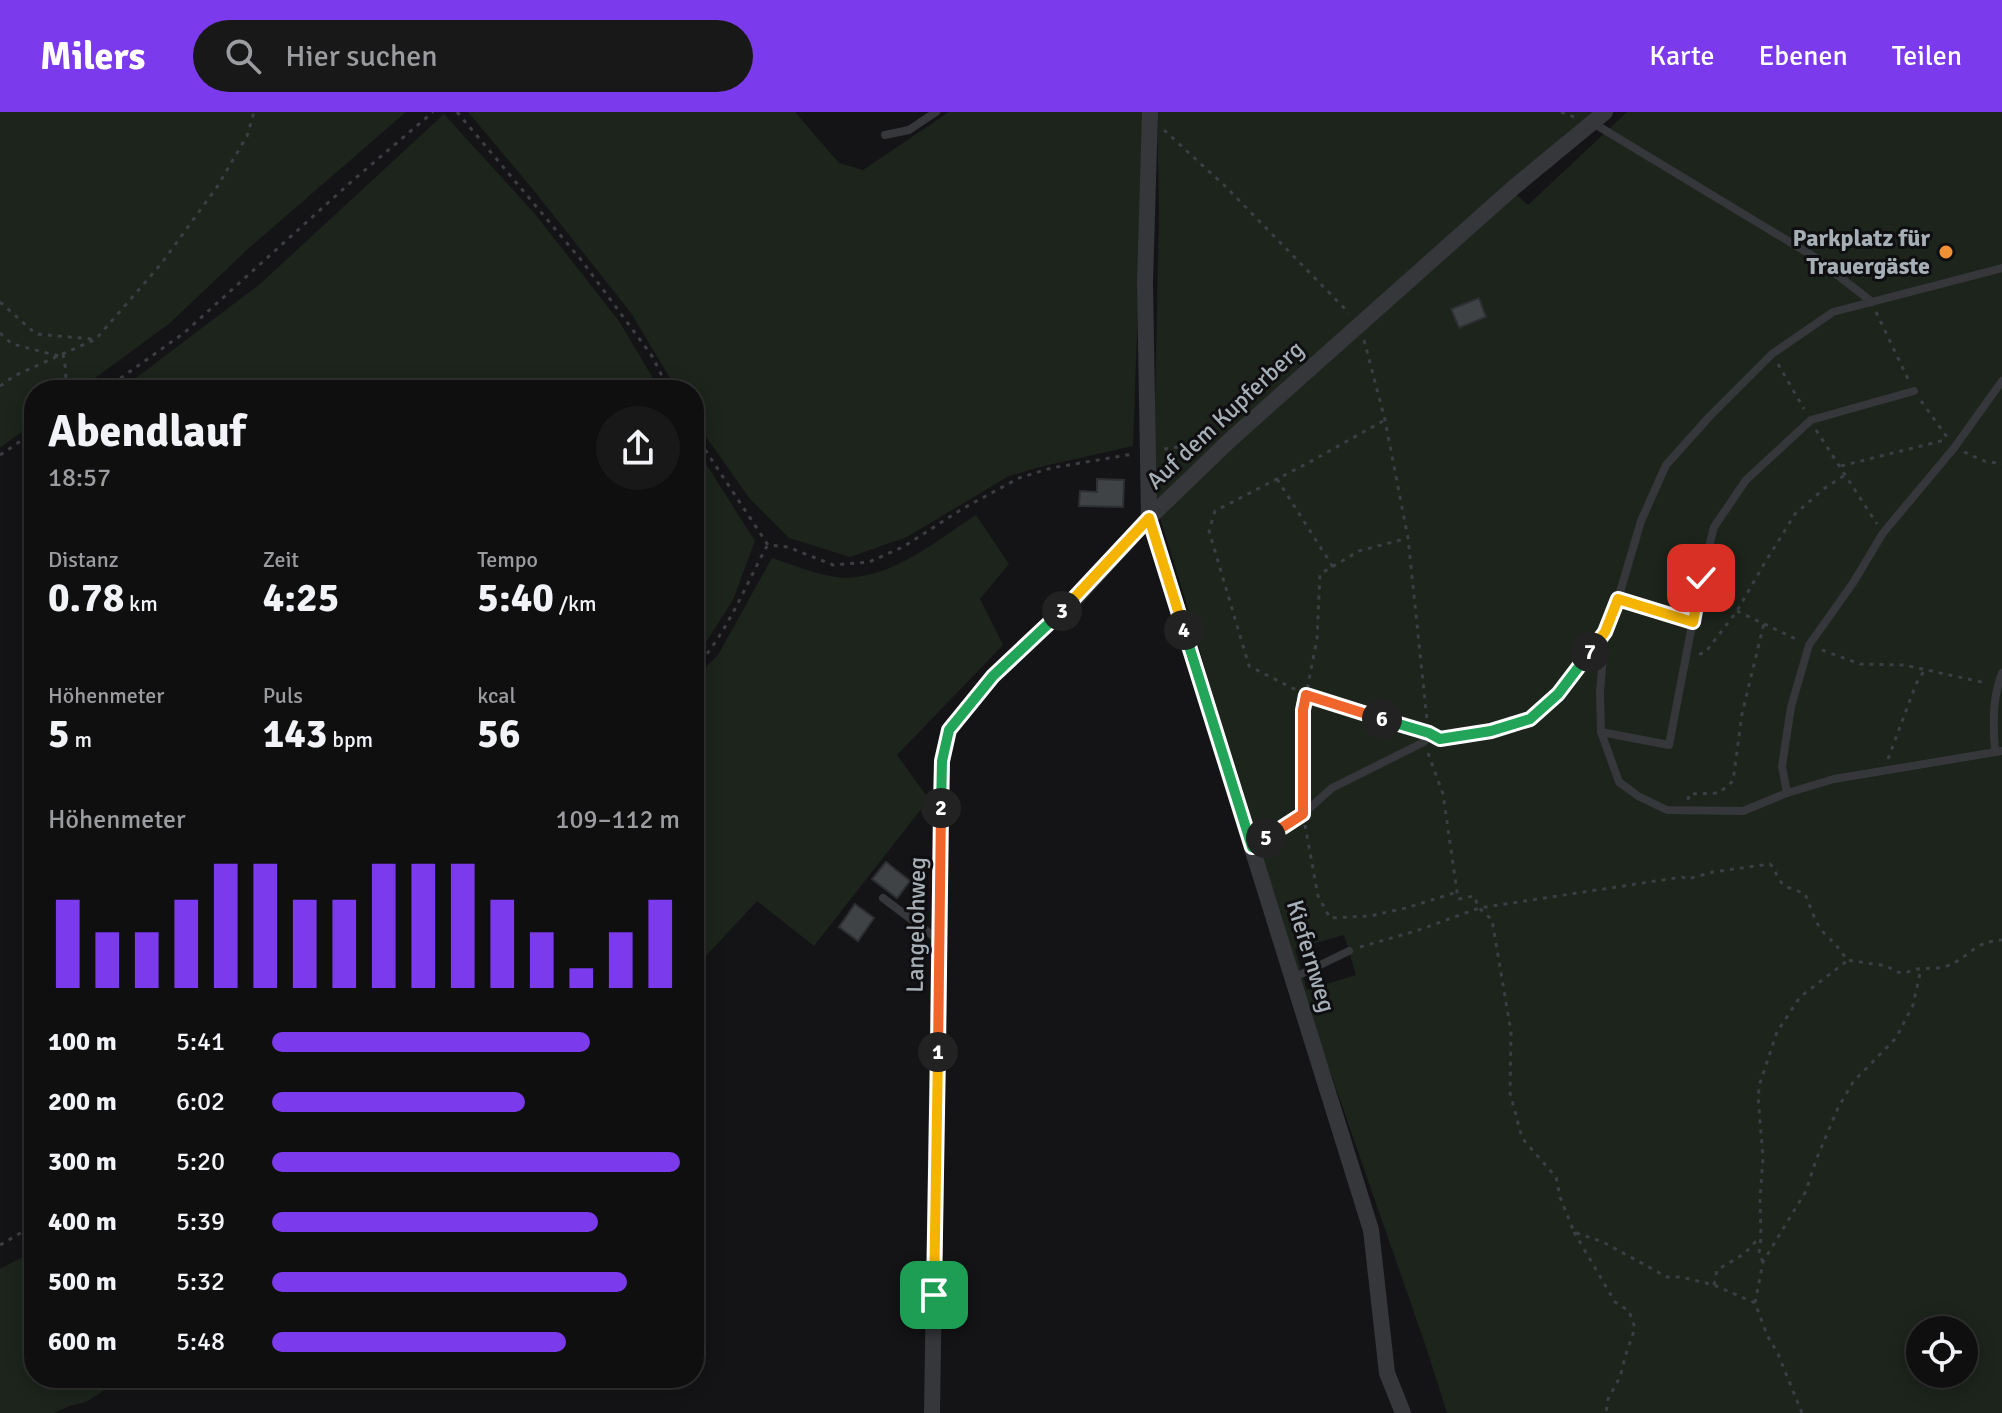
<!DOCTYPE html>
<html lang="de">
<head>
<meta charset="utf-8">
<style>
	:root { --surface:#0f0f10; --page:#181819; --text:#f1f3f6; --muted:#9b9c9f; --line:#2f2f30; --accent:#7c3aed }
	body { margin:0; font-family:Signika,sans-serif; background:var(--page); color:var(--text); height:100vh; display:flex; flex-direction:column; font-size:30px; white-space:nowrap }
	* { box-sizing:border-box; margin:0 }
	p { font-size:26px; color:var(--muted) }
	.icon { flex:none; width:44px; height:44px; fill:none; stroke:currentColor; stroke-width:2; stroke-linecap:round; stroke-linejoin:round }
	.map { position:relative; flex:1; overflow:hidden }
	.details { position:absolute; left:24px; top:268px; width:680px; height:1008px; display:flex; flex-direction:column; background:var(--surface); border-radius:32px; box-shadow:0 4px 20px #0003,0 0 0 2px var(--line) }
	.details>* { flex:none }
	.fabs { position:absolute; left:1906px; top:1204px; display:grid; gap:16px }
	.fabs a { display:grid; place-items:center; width:72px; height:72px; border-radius:50%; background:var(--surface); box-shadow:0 4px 20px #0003,0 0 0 2px var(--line); font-size:40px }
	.pin { position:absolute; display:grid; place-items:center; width:68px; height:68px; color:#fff; margin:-34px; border-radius:16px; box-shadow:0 4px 12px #0006 }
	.km { position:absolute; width:40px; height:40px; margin:-20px; border-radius:50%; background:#222; color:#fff; font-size:22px; line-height:40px; text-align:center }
	.round { display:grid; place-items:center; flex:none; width:84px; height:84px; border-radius:42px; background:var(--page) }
	.overview { display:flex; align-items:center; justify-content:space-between; height:136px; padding:0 24px }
	h1 { font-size:44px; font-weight:700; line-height:60px }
	.stats { display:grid; grid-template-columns:repeat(3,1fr); gap:12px; height:136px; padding:8px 24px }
	.stats div { display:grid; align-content:center }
	.stats b { font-size:40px; font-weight:700 }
	.stats small { font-size:22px; font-weight:400 }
	.stats p { font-size:22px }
	.chart { height:224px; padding:16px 24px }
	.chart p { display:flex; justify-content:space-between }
	.chart svg { width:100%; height:144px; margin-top:8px; stroke:var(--accent); stroke-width:6 }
	ul { padding:0 24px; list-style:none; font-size:26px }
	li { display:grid; grid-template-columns:128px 96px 1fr; align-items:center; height:60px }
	li i { height:20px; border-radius:10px; background:var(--accent) }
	header { display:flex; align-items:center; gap:48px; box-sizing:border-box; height:112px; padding:0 40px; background:var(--accent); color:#fff }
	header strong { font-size:38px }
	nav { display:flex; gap:44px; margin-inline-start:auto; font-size:28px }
	.search { width:560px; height:72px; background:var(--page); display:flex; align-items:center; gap:20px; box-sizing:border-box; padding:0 28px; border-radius:44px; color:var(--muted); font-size:30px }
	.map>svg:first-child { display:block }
	.green { fill:#1c241c; fill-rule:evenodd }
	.building { fill:#404346; stroke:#2e2f32; stroke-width:2 }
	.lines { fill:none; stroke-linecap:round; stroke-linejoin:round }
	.path { stroke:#3b3e42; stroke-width:3; stroke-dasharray:4 6; stroke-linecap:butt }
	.service { stroke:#35373b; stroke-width:8 }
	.minor { stroke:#35373b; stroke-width:16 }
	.split-1-casing { stroke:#fff; stroke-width:16 }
	.split-2-casing { stroke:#fff; stroke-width:16 }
	.split-3-casing { stroke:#fff; stroke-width:16 }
	.split-4-casing { stroke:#fff; stroke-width:16 }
	.split-5-casing { stroke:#fff; stroke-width:16 }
	.split-6-casing { stroke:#fff; stroke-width:16 }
	.split-7-casing { stroke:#fff; stroke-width:16 }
	.split-8-casing { stroke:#fff; stroke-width:16 }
	.split-1 { stroke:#f5b400; stroke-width:10 }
	.split-2 { stroke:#f0652b; stroke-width:10 }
	.split-3 { stroke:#22a559; stroke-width:10 }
	.split-4 { stroke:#f5b400; stroke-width:10 }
	.split-5 { stroke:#22a559; stroke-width:10 }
	.split-6 { stroke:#f0652b; stroke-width:10 }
	.split-7 { stroke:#22a559; stroke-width:10 }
	.split-8 { stroke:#f5b400; stroke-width:10 }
	.poi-dot { fill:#ef9032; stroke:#0f0f11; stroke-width:3 }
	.labels { text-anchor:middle; stroke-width:6; stroke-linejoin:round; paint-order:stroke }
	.poi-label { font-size:24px; font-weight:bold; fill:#a6aeb6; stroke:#0f0f11; text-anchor:end }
	.street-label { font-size:24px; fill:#a6aeb6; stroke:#0f0f11 }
</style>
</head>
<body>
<header>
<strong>Milers</strong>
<div class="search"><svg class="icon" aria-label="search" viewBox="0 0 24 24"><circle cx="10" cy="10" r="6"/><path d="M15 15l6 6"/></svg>Hier suchen</div>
<nav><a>Karte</a><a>Ebenen</a><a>Teilen</a></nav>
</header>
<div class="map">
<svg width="2002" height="1301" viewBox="0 0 2002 1301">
	<rect width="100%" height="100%" fill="#141416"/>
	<path class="green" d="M 0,0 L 406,0 L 249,136 L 170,211 L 79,278 L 34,278 L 34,311 L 0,336 Z
		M 468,0 L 795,0 L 839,51 L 863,58 L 949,0 L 1145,0 L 1133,334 L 1040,355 L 1009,364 L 907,425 L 850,445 L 789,426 L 750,387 L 694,308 L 694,278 L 677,278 L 631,201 L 535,80 Z
		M 1157,0 L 1598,0 L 1506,73 L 1528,93 L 1627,0 L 2002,0 L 2002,1301 L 1447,1301 L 1425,1232 L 1252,735 L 1195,519 L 1153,383 L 1159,100 ZM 1344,823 L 1356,863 L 1307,878 L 1295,837 ZM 1920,1218 L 1964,1218 L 1964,1262 L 1920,1262 Z
		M 444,2 L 535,102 L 619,209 L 660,278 L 120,278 L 260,172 Z
		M 694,333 L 755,429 L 733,488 L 694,549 Z
		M 976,403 L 1009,452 L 980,487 L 1003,533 L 897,643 L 929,687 L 814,834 L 757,789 L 694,857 L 694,567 L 718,543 L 772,446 C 798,454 829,469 856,465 C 900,460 940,426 976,403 Z
		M 34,1139 L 34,1266 L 124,1266 L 86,1290 L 70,1294 L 54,1301 L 0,1301 L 0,1157 Z"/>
	<path class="building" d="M 1479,186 L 1486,205 L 1459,216 L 1451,197 Z
		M 1097,367 L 1124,368 L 1123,395 L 1079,394 L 1080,379 L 1097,380 Z
		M 886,750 L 910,769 L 897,786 L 872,767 Z
		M 855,792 L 874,806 L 858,829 L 839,815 Z"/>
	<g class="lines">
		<path class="path" d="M 457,0 L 582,149 L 652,244 L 669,278
			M 1561,0 L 1574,5
			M 1164,18 L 1225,74 L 1349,201
			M 0,190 L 36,222 L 92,227
			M 1876,200 L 1909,269
			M 0,221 L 12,232 L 59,244
			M 1364,228 L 1385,308 L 1408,426 L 1428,618
			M 63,242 L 66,259 L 65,278
			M 1778,252 L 1804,297
			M 0,274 L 16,263 L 96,227 L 161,152 L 217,75 L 247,24 L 254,0
			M 104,278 L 184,221 L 351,70 L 433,0
			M 1921,289 L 1947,325
			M 1383,309 L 1308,351 L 1215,399 L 1209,419 L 1249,554 L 1306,583 L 1421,619
			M 1816,318 L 1877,412
			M 694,321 L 768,433 L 788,435 L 833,453 L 869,450 L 903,435 L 962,397 L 1019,366 L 1051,356 L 1133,342
			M 1164,337 L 1204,331
			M 1964,340 L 1984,349 L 2002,352
			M 0,343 L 34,320
			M 1841,354 L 1945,328
			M 1277,367 L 1333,455
			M 1737,499 L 1800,529
			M 1822,538 L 1860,552 L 1904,553 L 1986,571
			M 1699,542 L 1705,541 L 1737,499 L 1764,452 L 1795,402 L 1825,376 L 1845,363
			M 694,557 C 727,522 744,476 767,434
			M 1428,641 L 1443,682 L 1458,787 L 1474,784 L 1479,796 L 1492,808 L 1511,920 L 1510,981 L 1522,1026 L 1556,1065 L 1560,1085 L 1574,1120 L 1603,1130 L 1667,1165 L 1681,1165 L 1714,1173 L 1755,1191
			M 1888,647 L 1916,572 L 1924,559
			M 1303,686 L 1303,598 L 1317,527 L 1320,462 L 1359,439 L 1408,426
			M 1688,688 L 1689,682 L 1719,681 L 1733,669 L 1742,602 L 1764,511
			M 1305,713 L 1318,784 L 1330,806 L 1370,804 L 1406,796 L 1457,780
			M 1360,835 L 1416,819 L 1479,796 L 1682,765 L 1688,767 L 1713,760 L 1770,752 C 1776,758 1776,764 1781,770 C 1786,777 1798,778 1805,782 C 1811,795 1815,813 1826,823 C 1837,834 1839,836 1847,848 L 1887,854 L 1896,860 L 1906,861 C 1918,854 1930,858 1944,855 C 1958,851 1965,843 1977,835 C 1985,830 1993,829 2002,828
			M 1574,1120 L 1615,1190 L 1629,1199 L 1635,1216 L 1626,1242 L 1620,1265 L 1608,1287 L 1606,1301
			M 0,1133 L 34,1113
			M 1763,1150 L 1759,1142 L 1761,1125 L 1760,1088 L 1763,1046 L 1758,984 L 1760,971 L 1777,920 L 1800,885 L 1847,849
			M 1714,1173 L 1717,1158 L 1744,1142 L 1759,1126
			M 1802,1301 L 1778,1242 L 1767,1223 L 1755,1191 L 1763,1150 L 1806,1079 L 1816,1048 L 1838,996 L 1853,970 L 1896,926 L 1913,893 L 1921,857"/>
		<path class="service" d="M 1593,11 L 1813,144 L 1872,190
			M 885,23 L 909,18 L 936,0
			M 2002,156 L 1833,200 L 1772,242 L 1710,304 L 1666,353 L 1641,409 L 1618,487 L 1605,520 L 1600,580 L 1601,620 L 1619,670 L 1638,684 L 1667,698 L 1743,699 L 1787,681 L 1834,667 L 2002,639
			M 1618,487 L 1693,510
			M 1601,620 L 1669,633 L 1701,466 L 1714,415 L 1746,368 L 1811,308 L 1914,279
			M 1440,627 C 1464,623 1512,619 1531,606 C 1562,585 1583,550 1605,521
			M 1995,639 C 1993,613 1992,586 2002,561
			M 1787,681 L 1782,654 L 1791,595 L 1809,533 L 1853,471 L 1883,421 L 1954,336 L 2002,269
			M 1252,735 L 1303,702 L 1332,676 L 1424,630
			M 883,786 L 940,829
			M 1293,866 L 1349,839"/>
		<path class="minor" d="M 1150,0 L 1145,171 L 1149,406 L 1371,1118 L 1387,1261 L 1403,1301
			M 932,1301 L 942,649 L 949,618 L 993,564 L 1075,487 L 1149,406 L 1230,328 L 1513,76 L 1605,0"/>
	</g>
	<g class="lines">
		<g class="split-1-casing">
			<path id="split-1" d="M 934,1183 L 938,940"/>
		</g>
		<g class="split-2-casing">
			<path id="split-2" d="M 938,940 L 941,696"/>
		</g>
		<g class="split-3-casing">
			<path id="split-3" d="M 941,696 L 942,649 L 949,618 L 993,564 L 1062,499"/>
		</g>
		<g class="split-4-casing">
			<path id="split-4" d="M 1062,499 L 1149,406 L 1184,518"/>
		</g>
		<g class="split-5-casing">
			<path id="split-5" d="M 1184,518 L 1252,735 L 1266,726"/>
		</g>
		<g class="split-6-casing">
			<path id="split-6" d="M 1266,726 L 1303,702 L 1303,598 L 1306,583 L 1382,607"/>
		</g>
		<g class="split-7-casing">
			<path id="split-7" d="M 1382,607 L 1429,621 L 1440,627 L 1491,619 L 1530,607 L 1558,582 L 1590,540"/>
		</g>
		<g class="split-8-casing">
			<path id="split-8" d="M 1590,540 L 1605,520 L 1618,487 L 1693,510 L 1701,466"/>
		</g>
		<use href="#split-1" class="split-1"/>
		<use href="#split-2" class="split-2"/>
		<use href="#split-3" class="split-3"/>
		<use href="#split-4" class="split-4"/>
		<use href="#split-5" class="split-5"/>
		<use href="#split-6" class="split-6"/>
		<use href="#split-7" class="split-7"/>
		<use href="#split-8" class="split-8"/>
	</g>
	<circle class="poi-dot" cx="1946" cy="140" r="8"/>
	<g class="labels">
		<g class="poi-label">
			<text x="1930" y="134">Parkplatz für<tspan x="1930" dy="28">Trauergäste</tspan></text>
		</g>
		<g class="street-label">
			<text transform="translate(1225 303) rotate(-43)" y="8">Auf dem Kupferberg</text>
			<text transform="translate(916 813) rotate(-89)" y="8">Langelohweg</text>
			<text transform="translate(1311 844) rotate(73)" y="8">Kiefernweg</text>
		</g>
	</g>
</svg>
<div class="fabs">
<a><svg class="icon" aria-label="locate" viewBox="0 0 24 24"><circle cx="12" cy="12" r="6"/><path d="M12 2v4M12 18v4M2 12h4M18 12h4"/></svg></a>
</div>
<div class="pin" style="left:934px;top:1183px;background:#1e9e55"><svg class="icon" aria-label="arrive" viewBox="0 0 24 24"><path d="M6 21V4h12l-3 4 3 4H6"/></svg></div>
<div class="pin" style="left:1701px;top:466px;background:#d93025"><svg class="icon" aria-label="check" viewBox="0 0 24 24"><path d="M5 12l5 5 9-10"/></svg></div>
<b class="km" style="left:938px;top:940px">1</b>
<b class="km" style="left:941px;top:696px">2</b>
<b class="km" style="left:1062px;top:499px">3</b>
<b class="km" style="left:1184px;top:518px">4</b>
<b class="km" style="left:1266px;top:726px">5</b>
<b class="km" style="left:1382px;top:607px">6</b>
<b class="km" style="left:1590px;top:540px">7</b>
<section class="details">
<div class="overview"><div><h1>Abendlauf</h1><p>18:57</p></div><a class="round"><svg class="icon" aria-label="share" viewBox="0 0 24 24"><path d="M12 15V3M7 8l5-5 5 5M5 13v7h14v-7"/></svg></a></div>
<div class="stats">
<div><p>Distanz</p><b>0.78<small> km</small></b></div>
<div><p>Zeit</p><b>4:25</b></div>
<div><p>Tempo</p><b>5:40<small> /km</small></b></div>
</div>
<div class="stats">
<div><p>Höhenmeter</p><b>5<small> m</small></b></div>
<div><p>Puls</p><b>143<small> bpm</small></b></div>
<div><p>kcal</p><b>56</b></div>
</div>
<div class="chart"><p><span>Höhenmeter</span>109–112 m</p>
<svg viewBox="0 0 160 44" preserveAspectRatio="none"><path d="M5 44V17M15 44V27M25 44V27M35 44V17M45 44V6M55 44V6M65 44V17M75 44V17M85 44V6M95 44V6M105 44V6M115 44V17M125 44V27M135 44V38M145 44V27M155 44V17"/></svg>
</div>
<ul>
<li><b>100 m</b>5:41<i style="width:78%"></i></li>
<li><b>200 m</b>6:02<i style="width:62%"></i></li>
<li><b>300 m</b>5:20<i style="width:100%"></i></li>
<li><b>400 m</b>5:39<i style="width:80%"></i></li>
<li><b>500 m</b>5:32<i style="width:87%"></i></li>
<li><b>600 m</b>5:48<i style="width:72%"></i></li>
</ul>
</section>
</div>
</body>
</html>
